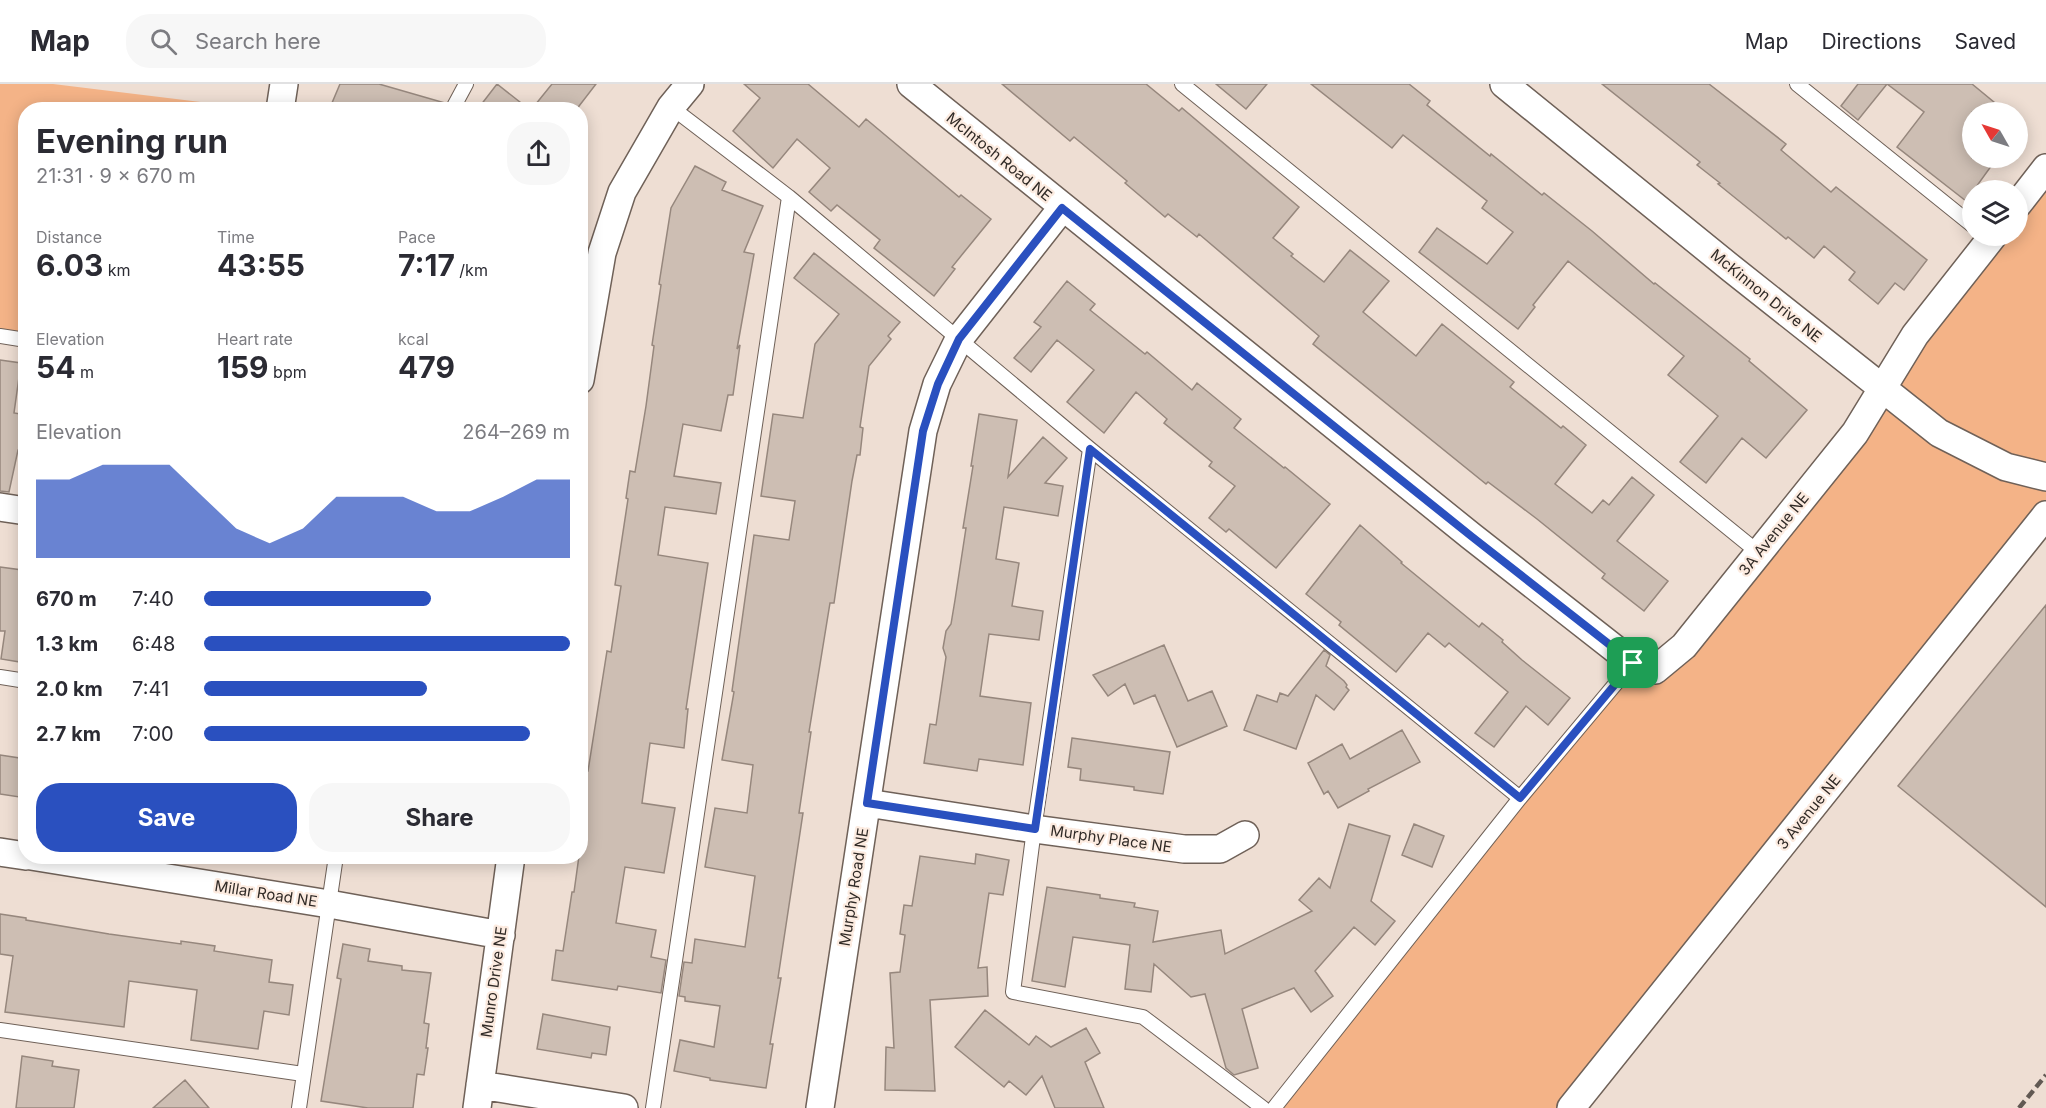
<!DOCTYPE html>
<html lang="en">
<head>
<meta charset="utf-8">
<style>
	:root { --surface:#fff; --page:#f7f7f7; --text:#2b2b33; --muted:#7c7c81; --line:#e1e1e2; --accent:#2a50bf }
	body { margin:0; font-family:Inter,sans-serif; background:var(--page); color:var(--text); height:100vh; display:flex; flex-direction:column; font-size:22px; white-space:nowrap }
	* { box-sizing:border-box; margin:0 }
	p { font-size:20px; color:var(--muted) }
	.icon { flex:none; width:33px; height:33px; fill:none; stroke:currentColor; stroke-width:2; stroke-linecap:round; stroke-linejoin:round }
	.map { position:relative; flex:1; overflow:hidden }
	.sheet { position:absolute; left:18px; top:18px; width:570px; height:762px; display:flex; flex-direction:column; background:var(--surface); border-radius:24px; box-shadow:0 3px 15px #0003 }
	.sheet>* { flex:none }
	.needle { width:39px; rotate:309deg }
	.tools { position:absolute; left:1962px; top:18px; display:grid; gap:12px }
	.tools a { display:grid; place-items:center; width:66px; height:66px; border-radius:50%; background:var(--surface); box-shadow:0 3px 15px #0003; font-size:30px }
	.pin { position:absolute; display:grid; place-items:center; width:51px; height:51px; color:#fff; margin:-26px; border-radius:12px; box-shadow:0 3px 9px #0006 }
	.round { display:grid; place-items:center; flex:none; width:63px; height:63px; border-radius:24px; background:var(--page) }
	.summary { display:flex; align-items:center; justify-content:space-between; height:102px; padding:0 18px }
	h1 { font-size:33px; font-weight:700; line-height:45px }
	.figures { display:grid; grid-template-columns:repeat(3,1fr); gap:9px; height:102px; padding:6px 18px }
	.figures div { display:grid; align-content:center }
	.figures b { font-size:30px; font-weight:700 }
	.figures small { font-size:16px; font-weight:400 }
	.figures p { font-size:16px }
	.chart { height:168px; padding:12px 18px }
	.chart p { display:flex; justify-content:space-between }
	.chart svg { width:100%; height:108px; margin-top:6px; fill:var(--accent); opacity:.7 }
	.primary-button { display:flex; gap:12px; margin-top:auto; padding:12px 18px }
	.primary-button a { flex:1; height:69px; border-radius:24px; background:var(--accent); color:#fff; font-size:24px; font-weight:700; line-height:69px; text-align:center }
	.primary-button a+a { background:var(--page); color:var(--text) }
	ul { padding:0 18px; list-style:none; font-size:20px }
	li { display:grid; grid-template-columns:96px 72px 1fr; align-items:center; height:45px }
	li i { height:15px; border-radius:8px; background:var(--accent) }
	header { display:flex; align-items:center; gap:36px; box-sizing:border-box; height:84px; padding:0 30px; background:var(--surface); border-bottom:2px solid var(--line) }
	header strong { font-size:28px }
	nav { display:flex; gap:33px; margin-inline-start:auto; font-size:21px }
	.search { width:420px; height:54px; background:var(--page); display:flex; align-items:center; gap:15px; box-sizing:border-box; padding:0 21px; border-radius:24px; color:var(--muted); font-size:22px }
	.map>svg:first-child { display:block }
	.green { fill:#f4b387 }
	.building { fill:#cdbeb3; stroke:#96877d; stroke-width:1.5 }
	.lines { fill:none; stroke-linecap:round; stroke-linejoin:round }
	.service-casing { stroke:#6f6158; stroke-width:16 }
	.minor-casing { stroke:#6f6158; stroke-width:30 }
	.service { stroke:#fff; stroke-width:14 }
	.minor { stroke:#fff; stroke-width:27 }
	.rail { stroke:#615953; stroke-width:4.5; stroke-dasharray:9 4.5; stroke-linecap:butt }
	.route-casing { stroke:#fff; stroke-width:12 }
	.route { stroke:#2a50bf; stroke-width:8 }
	.labels { text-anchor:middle; stroke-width:4.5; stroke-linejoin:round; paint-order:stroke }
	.street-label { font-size:15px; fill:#302a26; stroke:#fcebe0 }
</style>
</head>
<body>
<header>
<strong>Map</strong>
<div class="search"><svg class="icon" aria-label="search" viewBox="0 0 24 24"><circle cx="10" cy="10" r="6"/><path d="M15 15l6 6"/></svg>Search here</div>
<nav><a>Map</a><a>Directions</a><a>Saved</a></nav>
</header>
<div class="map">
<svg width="2046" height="1024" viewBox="0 0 2046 1024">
	<rect width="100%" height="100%" fill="#eeded3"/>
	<path class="green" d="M 0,0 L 53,0 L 258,25 L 26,26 L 25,256 L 0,252 Z
		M 2046,84 L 2046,431 L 1571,1024 L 1274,1024 L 1633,579 L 1655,586 L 1993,152 L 2018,152 L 2018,120 Z"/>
	<path class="building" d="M 340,0 L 379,0 L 445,19 L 443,26 L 329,26 Z
		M 497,0 L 530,26 L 477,26 Z
		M 552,0 L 596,0 L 576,26 L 531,26 Z
		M 744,0 L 808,0 L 859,43 L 866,35 L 959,113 L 961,111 L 991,135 L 952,183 L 955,185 L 934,212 L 874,164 L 880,156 L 837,121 L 831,127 L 809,108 L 830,84 L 797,55 L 773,84 L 733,47 L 760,14 Z
		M 1002,0 L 1146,0 L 1179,27 L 1182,24 L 1299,123 L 1273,154 L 1293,170 L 1291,172 L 1324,198 L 1350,166 L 1389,197 L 1363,228 L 1416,272 L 1442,240 L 1514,298 L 1510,303 L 1561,344 L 1563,342 L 1586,361 L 1555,400 L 1592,429 L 1603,416 L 1609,421 L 1632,393 L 1654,411 L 1617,457 L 1668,497 L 1644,527 L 1602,494 L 1605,490 L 1537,435 L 1488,398 L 1486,400 L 1313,260 L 1319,252 L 1199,150 L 1197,153 L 1168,130 L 1165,133 L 1125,99 L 1127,97 L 1074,53 L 1070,57 Z
		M 1216,0 L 1267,0 L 1246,25 Z
		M 1311,0 L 1409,0 L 1430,17 L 1427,21 L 1490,72 L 1491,70 L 1542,111 L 1544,109 L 1592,147 L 1654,200 L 1655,199 L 1750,275 L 1749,277 L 1807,326 L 1766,374 L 1742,354 L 1706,399 L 1680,378 L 1718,332 L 1668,291 L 1684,272 L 1568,177 L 1533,221 L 1535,223 L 1518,245 L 1419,168 L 1437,144 L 1487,180 L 1513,148 L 1482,124 L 1487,117 L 1403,51 L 1392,64 Z
		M 1602,0 L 1709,0 L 1786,60 L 1781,66 L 1831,108 L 1836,103 L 1927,176 L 1904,206 L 1895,199 L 1878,220 L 1849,196 L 1855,188 L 1824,162 L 1814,174 L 1788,153 L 1786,155 L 1718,100 L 1720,99 L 1697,81 L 1700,78 Z
		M 1858,0 L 1972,0 L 2006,28 L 1972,28 L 1972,74 L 1997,74 L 1966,117 L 1897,63 L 1924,28 L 1887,0 L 1858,36 L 1841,22 Z
		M 695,82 L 726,98 L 722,106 L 763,122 L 744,168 L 754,170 L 737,265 L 740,261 L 733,311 L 728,311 L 721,347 L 683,340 L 674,392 L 721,399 L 716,430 L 665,423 L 658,471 L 708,479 L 686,625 L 688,625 L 684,664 L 650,659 L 642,719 L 675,724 L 664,789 L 625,783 L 616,839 L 656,846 L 651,873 L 666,876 L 661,909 L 618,902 L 617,906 L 552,896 L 556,866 L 563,867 L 572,808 L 574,808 L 579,772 L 580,772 L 583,741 L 580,741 L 580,723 L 586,687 L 588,687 L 607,567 L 611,568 L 621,502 L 615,501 L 628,415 L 626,414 L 630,387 L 635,388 L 646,322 L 654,262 L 652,261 L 661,201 L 659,200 L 671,124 Z
		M 814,169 L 900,238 L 888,252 L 891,255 L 869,282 L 860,343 L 863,344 L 860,371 L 857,371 L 852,397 L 834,519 L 830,519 L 809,648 L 811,648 L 799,729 L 803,729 L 778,894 L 781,894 L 770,960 L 773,960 L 766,1004 L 710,996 L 710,994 L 674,987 L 680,956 L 714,963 L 720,922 L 685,917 L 685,913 L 679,912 L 684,878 L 692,879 L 695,855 L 745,863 L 755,792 L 705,783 L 715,724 L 747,729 L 753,681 L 722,676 L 734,608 L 732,607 L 754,451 L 789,456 L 795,417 L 761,412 L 773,330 L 803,334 L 815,260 L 839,230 L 794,194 Z
		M 1067,197 L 1095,220 L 1090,226 L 1145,270 L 1147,268 L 1192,306 L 1197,299 L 1241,335 L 1234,344 L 1284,384 L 1285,383 L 1330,420 L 1276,484 L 1229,445 L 1226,448 L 1209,434 L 1235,402 L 1209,382 L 1212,378 L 1164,339 L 1167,335 L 1136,308 L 1104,349 L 1067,318 L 1094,286 L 1057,256 L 1031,288 L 1014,274 L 1041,243 L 1034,238 Z
		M 0,276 L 21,279 L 14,329 L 26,331 L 26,367 L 18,366 L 9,408 L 0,407 Z
		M 979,330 L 1017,336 L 1008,393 L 1043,353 L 1067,374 L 1045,399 L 1063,402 L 1058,432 L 1004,423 L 996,475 L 1019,479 L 1012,522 L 1043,527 L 1039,556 L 989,550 L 980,612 L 1031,619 L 1023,681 L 979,675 L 977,687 L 924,679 L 930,640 L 936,641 L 946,573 L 943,564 L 946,547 L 951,540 L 955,516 L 966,444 L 963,444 L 973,382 L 971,382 Z
		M 1360,441 L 1402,478 L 1401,479 L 1479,543 L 1482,539 L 1503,556 L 1502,558 L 1522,576 L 1570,614 L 1548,641 L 1526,622 L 1494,663 L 1475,649 L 1508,608 L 1449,559 L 1445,563 L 1428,549 L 1396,588 L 1339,541 L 1341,538 L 1306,510 Z
		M 0,483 L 22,486 L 21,491 L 26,492 L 26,579 L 1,575 L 5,547 L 0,547 Z
		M 2046,521 L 2046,823 L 1898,702 Z
		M 1164,561 L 1188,617 L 1212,607 L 1227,642 L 1177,663 L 1155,611 L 1134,620 L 1125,600 L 1108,612 L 1093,591 Z
		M 1324,566 L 1330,571 L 1326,582 L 1344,597 L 1347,601 L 1346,603 L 1349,606 L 1334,626 L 1316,611 L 1296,665 L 1244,646 L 1257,611 L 1277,618 L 1280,609 L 1288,612 Z
		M 1402,646 L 1420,678 L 1368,705 L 1369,707 L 1338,724 L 1328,707 L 1324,710 L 1308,679 L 1342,660 L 1350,675 Z
		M 1072,654 L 1170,668 L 1163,710 L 1134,706 L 1134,703 L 1080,696 L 1081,685 L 1068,683 Z
		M 0,671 L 26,675 L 26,714 L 0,710 Z
		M 1349,740 L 1390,752 L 1371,817 L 1395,837 L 1375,861 L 1354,843 L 1315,887 L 1333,912 L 1311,928 L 1294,904 L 1242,925 L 1258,984 L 1234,991 L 1226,984 L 1205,910 L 1191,913 L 1154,880 L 1151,908 L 1125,905 L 1130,861 L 1073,853 L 1065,903 L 1032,897 L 1047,803 L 1100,811 L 1100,814 L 1135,819 L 1134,823 L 1158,827 L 1153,858 L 1221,846 L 1225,870 L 1312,827 L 1299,816 L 1319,794 L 1330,804 Z
		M 1414,740 L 1444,752 L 1432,783 L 1402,771 Z
		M 976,770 L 1009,776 L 1003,811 L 989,809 L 978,884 L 987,883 L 988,912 L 930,916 L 935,1007 L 885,1006 L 886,963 L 894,964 L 890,889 L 900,888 L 905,851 L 900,850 L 904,821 L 912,822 L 920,772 L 975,780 Z
		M 0,830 L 26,834 L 26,836 L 109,850 L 181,860 L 181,857 L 215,862 L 214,867 L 272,876 L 269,898 L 293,901 L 289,931 L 264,927 L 258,965 L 191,956 L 197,906 L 129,897 L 124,943 L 5,928 L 13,872 L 0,870 Z
		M 343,860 L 370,865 L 368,877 L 402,882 L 402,886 L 431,889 L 424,939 L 429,940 L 426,964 L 428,964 L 424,991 L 417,990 L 413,1024 L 368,1024 L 321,1017 L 341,895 L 337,894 Z
		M 985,926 L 1029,961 L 1036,952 L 1051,963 L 1086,944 L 1100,969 L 1085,978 L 1104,1024 L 1055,1024 L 1042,992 L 1026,1011 L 1009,997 L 1004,1003 L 955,963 Z
		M 543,930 L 610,943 L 606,971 L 592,969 L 591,974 L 537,965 Z
		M 22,972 L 53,977 L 52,982 L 79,986 L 74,1024 L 16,1024 Z
		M 185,996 L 209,1024 L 153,1024 Z"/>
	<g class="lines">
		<g class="service-casing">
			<path id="service" d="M 1182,0 L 1759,469
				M 1797,0 L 1972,141
				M 671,23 L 789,113 L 1090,365 L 1520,714
				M 452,26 L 466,0
				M 0,252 L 26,256
				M 1090,365 L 1034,745 L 1013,908 L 1143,933 L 1263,1024
				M 0,593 L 26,597
				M 0,946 L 303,990
				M 299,1024 L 336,772
				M 653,1024 L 789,113
				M 1274,1024 L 1520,714 L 1633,579"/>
		</g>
		<g class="minor-casing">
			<path id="minor" d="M 911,0 L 1471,452 L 1633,579 L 1655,586 L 1684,562 L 1855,349 L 1915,251 L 1993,152
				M 1504,0 L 1732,185 L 1939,349 L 2006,383 L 2046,393
				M 280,26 L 284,0
				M 2018,120 L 2046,84
				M 580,296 L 602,169 L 622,108 L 671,23 L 690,0
				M 0,423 L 26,427
				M 867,719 L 1034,745 L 1184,765 L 1220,765 L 1245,751
				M 0,768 L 26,772
				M 31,772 L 329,820 L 501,851
				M 480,1001 L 624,1024
				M 477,1024 L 511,772
				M 820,1024 L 923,347 L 937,300 L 959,255 L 1062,124
				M 1571,1024 L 2046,431"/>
		</g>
		<use href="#service" class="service"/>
		<use href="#minor" class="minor"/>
		<path class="rail" d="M 2019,1024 L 2046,991"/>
	</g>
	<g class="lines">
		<g class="route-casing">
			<path id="route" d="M 1062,124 L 1471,452 L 1633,579 L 1520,714 L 1090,365 L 1035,745 L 867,719 L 923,347 L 938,300 L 959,255 Z"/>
		</g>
		<use href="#route" class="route"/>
	</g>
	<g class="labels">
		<g class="street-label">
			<text transform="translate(999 73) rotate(39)" y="5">McIntosh Road NE</text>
			<text transform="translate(1766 212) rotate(39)" y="5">McKinnon Drive NE</text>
			<text transform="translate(1774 450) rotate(-51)" y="5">3A Avenue NE</text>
			<text transform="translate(1809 728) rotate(-51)" y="5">3 Avenue NE</text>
			<text transform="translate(1111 755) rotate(8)" y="5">Murphy Place NE</text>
			<text transform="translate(854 803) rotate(-81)" y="5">Murphy Road NE</text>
			<text transform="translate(266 810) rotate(9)" y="5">Millar Road NE</text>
			<text transform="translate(494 898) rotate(-82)" y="5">Munro Drive NE</text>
		</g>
	</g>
</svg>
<div class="tools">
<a><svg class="needle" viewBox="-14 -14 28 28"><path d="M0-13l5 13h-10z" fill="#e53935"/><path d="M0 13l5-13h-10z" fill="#7c7c81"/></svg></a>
<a><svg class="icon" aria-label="layers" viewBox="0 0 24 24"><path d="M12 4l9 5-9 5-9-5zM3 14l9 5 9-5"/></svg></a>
</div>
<div class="pin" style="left:1633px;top:579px;background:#1e9e55"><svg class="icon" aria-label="arrive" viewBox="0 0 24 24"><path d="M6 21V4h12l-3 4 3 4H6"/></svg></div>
<section class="sheet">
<div class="summary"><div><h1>Evening run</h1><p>21:31 · 9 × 670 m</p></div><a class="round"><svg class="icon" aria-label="share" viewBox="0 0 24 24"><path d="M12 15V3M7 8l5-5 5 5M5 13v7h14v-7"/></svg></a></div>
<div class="figures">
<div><p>Distance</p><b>6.03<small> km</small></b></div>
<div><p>Time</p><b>43:55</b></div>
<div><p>Pace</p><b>7:17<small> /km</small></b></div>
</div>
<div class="figures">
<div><p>Elevation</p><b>54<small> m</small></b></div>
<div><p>Heart rate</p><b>159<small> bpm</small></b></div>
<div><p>kcal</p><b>479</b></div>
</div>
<div class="chart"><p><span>Elevation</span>264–269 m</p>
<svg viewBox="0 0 160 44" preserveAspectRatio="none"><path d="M0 44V12L10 12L20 6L30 6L40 6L50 19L60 32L70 38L80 32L90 19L100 19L110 19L120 25L130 25L140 19L150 12L160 12V44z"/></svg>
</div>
<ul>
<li><b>670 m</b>7:40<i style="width:62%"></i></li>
<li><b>1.3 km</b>6:48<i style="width:100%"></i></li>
<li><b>2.0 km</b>7:41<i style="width:61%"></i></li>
<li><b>2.7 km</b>7:00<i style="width:89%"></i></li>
</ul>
<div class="primary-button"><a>Save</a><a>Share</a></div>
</section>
</div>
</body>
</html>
